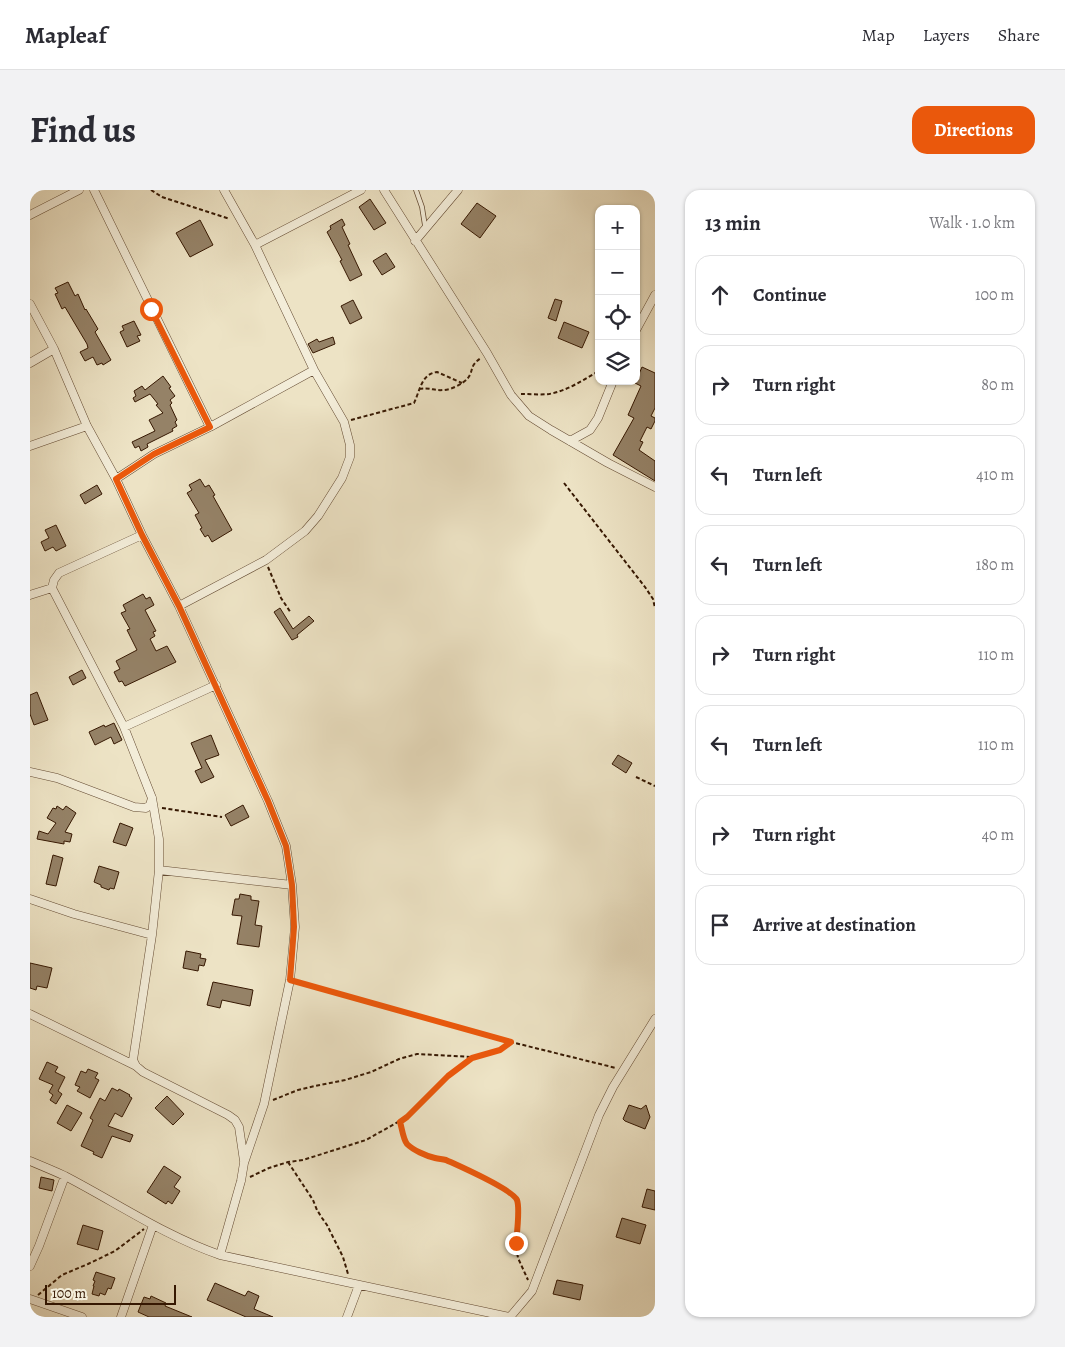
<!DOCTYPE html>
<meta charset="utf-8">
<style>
body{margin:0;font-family:Alegreya,serif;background:#f2f2f3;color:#2b2b33}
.controls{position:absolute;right:15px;top:15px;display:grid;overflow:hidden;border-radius:10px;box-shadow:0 1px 4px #0004}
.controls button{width:45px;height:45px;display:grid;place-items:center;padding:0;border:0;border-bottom:1px solid #e1e1e2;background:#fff;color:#2b2b33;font:25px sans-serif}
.scale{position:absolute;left:15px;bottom:12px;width:131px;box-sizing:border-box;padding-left:5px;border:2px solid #361802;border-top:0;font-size:14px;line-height:18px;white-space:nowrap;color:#361802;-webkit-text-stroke:4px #f3edd9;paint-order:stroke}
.stop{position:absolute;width:15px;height:15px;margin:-11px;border:4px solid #ea580c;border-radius:50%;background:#fff}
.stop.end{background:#ea580c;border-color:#fff;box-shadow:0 1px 5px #0008}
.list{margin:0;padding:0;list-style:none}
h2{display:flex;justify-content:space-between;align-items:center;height:65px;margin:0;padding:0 20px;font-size:21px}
h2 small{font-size:16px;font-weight:400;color:#7c7c81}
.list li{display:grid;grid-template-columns:32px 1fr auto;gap:15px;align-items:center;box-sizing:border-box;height:80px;margin:0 10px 10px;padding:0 10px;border:1px solid #e1e1e2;border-radius:15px}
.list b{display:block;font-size:19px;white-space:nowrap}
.list em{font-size:16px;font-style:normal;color:#7c7c81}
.icon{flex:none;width:28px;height:28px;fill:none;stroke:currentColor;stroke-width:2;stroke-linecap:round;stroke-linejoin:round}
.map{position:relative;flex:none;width:625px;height:1127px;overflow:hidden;border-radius:15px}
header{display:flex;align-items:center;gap:30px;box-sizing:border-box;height:70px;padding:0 25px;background:#fff;border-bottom:1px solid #e1e1e2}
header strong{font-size:24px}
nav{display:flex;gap:28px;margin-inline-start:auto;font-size:18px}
.intro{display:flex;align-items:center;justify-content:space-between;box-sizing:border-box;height:120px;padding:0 30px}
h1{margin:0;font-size:35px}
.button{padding:12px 22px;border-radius:15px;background:#ea580c;color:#fff;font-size:18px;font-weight:700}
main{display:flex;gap:30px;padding:0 30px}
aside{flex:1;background:#fff;border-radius:15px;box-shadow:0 1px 4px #0004}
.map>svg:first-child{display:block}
.building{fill:#958267;stroke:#361802}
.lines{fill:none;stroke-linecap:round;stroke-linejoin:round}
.lane-casing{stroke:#644b33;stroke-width:5.5}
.street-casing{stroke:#644b33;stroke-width:9}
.path{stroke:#361802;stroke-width:2;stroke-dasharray:4 2.5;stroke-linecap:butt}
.lane{stroke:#f3edd9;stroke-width:4}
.street{stroke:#f3edd9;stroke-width:8}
.route{stroke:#ea580c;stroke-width:6}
</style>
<header>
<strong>Mapleaf</strong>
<nav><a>Map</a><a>Layers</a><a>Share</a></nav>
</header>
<div class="intro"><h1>Find us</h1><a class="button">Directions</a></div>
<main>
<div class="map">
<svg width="625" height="1127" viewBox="0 0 625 1127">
<rect width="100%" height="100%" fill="#ede3c5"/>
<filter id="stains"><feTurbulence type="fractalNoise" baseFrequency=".004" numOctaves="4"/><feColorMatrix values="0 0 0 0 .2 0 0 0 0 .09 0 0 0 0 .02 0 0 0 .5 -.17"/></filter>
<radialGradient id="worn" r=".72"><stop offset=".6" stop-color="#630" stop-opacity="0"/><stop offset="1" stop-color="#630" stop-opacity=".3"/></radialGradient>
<path class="building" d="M340 9 356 33 344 40 329 17Z
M447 13 466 26 450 48 431 34Z
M312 29 315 35 312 37 320 54 318 55 332 85 320 91 310 71 312 70 297 42 301 39 300 36Z
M170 30 183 55 160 67 146 43Z
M356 63 365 77 352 85 343 71Z
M38 92 45 106 48 104 55 120 56 119 68 139 65 142 81 170 73 175 72 173 67 175 63 167 55 171 50 162 58 158 57 154 35 117 32 119 25 104 28 103 25 98Z
M525 109 532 111 526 131 518 128Z
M323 110 332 128 320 134 311 116Z
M104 131 111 145 107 146 110 151 97 157 90 142 94 140 92 136Z
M534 132 559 142 552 158 528 148Z
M303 147 305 154 283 163 278 154 287 149 289 152Z
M612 177 625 183V218L621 226 625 228V231L621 239 617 237 610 251 613 252 609 260 625 271V291L583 265 604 228 598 225 611 196 605 193Z
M133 186 141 197 139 198 145 206 140 210 142 213 140 215 147 230 145 232 147 236 142 239 143 241 117 254 118 257 111 261 109 256 105 258 102 252 125 241 119 230 133 223 126 215 128 214 120 204 105 212 103 208 106 206 104 201 112 196 115 200Z
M170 289 175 297 179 295 185 305 183 306 202 340 182 352 178 345 175 347 170 339 172 338 165 325 169 323 157 303 162 300 159 295Z
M67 295 72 304 55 314 50 305Z
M26 335 36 356 26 361 23 357 15 361 11 352 19 348 15 340Z
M113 404 116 409 120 407 124 415 115 420 126 441 123 442 125 446 120 449 126 461 137 456 146 472 95 496 92 491 89 492 84 482 90 479 86 471 107 460 97 440 100 439 91 423 96 421 93 415Z
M250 418 263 439 279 426 284 431 267 445 268 447 262 450 244 422Z
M52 480 56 488 43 495 39 487Z
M7 502 18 530 4 535 0 524V505Z
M84 533 92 550 84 554 81 547 65 555 59 542 74 535 75 537Z
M181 545 189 565 175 570 184 587 171 593 165 581 172 578 161 553Z
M588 565 602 573 596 583 582 574Z
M213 615 219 627 201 636 195 625Z
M27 616 33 620 36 616 46 623 35 642 42 644 40 652 34 651V654L7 649 9 641 18 644 26 633 17 628 23 618 26 619Z
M90 633 103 638 96 656 83 652Z
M23 665 33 668 26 696 16 694Z
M69 676 89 682 84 699 80 698 79 700 71 697V695L64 692Z
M210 704 221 706V710L229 711 225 735 232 736 229 757 207 754 212 726 202 725 205 709H209Z
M156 761 171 764 170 768 176 769 174 776 169 775 168 781 153 778Z
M0 773 22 778 17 798 7 796 6 800 0 798Z
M183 792 223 800 220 816 192 810 190 818 177 815Z
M17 872 28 877 25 882 35 887 28 901 32 904 26 914 20 910 23 905 19 902 23 895 9 889Z
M58 879 68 883 65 888 69 890 60 908 47 901 50 897 45 895 51 881 56 883Z
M82 898 88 901 89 899 100 905 99 906 102 908 92 927 85 923 78 936 103 945 100 952 82 946 72 968 63 964 64 962 51 956 63 930 60 928 70 908 75 911Z
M137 906 154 924 143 935 125 918Z
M37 915 52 923 41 941 27 933Z
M599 915 611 919 616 915 620 927 615 939 595 931 593 929Z
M134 976 151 987 144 997 150 1001 142 1014 138 1011 136 1014 117 1002Z
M11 987 24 990 22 1001 9 998Z
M617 999 625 1001V1020L612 1017Z
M592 1028 616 1035 610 1054 586 1047Z
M53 1035 73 1041 68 1060 47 1054Z
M66 1082 85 1088 81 1099 78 1098 75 1105 70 1103 69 1106 62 1104 64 1096H63L65 1091 63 1090Z
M527 1090 553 1095 550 1110 523 1104Z
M185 1093 215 1106 218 1101 229 1106 224 1119 243 1127H216L177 1110Z
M121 1106 136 1113 135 1116 162 1127H119L108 1122 114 1107 120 1109Z"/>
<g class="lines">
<defs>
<path id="lane" d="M386 0 392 17 395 36"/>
<path id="street" d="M64 0 180 237
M354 0 457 163 481 205 499 226 521 240 578 273 625 297
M0 25 49 0
M385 51 428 0
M225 55 331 0
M0 114 24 159 57 236 86 289 112 345 149 416 238 611 256 656 262 695 265 737 260 790 234 914 214 973 211 991 190 1065
M606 140 625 105
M0 173 24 159
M540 251 560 240 568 228 583 191
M0 256 57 236
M86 289 124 264 180 237 284 180
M112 345 29 383 24 390 22 398 94 537 122 608 129 649V680L122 745 103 870 106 876 113 882 198 925 205 930 209 937 214 971
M0 405 22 398
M149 416 236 370 275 341 288 326 312 288 320 267V255L314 232 284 180 225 55 194 0
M94 537 186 495
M0 582 27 588 104 617 116 618 120 615 122 608
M129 680 262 695
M0 709 44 724 122 745
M0 824 106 876
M0 971C12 976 24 981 35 986 87 1013 135 1046 190 1065L479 1127
M0 1076 9 1056 35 986
M0 1109 52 1127
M91 1127 123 1035
M317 1127 329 1095
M480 1127 502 1101 569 925 583 897 625 829"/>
</defs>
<use href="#lane" class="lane-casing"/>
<use href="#street" class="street-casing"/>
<path class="path" d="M121 0 132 7 200 29
M389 199C400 197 404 201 413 200 421 200 433 194 438 188 444 180 439 176 451 168
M491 204C500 204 510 205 519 204 537 201 553 190 569 181
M321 230 384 213C390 201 391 184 407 182L432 193
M534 293 615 397 623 409 625 418
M238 377 251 408 261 423
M606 587 625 596
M132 618 192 627
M267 792 481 852 586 878
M243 910 268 900 285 896 315 890 341 882 369 869 387 864 442 867
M370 932 374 948 377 954 389 962 404 968 415 970 450 986 481 1003 487 1010V1062L488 1068 498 1090
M258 972 283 1010 287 1020 292 1028 297 1035 313 1067 318 1084
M220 987 239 978 258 972 273 970 336 950 377 927 418 886 442 867 470 860 481 852
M8 1105 32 1085 58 1074 85 1061 114 1039"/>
<use href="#lane" class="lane"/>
<use href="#street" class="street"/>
</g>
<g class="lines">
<path class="route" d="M121 119 180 237 124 264 86 289 112 345 149 416 238 611 256 656 262 695 264 737 260 790 481 852 470 860 442 868 418 886 377 927 370 932C372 938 373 949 377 954 383 960 396 966 405 968 409 969 412 969 416 970 429 976 482 999 487 1010 490 1018 487 1043 486 1053"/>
</g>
<rect width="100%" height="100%" filter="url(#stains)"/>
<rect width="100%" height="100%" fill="url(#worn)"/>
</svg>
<div class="controls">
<button>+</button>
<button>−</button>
<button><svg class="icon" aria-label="locate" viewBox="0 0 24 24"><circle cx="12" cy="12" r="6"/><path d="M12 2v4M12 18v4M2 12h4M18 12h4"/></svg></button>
<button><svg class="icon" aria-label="layers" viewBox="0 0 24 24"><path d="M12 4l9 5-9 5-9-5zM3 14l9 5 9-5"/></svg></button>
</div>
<div class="scale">100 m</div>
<div class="stop" style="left:121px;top:119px"></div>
<div class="stop end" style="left:486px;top:1053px"></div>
</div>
<aside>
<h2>13 min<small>Walk · 1.0 km</small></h2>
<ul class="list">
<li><svg class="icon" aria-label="ahead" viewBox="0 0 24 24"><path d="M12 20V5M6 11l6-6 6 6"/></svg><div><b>Continue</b></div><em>100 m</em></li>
<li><svg class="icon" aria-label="right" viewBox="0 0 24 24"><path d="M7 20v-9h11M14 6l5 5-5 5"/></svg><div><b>Turn right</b></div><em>80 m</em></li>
<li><svg class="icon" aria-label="left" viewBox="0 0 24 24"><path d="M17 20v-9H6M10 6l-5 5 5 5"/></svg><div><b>Turn left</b></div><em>410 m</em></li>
<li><svg class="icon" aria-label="left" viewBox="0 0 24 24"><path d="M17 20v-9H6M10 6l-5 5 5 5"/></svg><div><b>Turn left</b></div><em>180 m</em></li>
<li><svg class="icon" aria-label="right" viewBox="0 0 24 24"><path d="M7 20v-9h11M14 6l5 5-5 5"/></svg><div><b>Turn right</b></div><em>110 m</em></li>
<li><svg class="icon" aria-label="left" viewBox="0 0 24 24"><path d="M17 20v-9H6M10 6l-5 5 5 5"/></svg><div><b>Turn left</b></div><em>110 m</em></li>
<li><svg class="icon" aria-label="right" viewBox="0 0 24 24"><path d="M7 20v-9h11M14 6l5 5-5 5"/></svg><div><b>Turn right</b></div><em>40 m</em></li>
<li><svg class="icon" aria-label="arrive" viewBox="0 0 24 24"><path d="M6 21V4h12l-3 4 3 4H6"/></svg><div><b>Arrive at destination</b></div></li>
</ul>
</aside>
</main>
